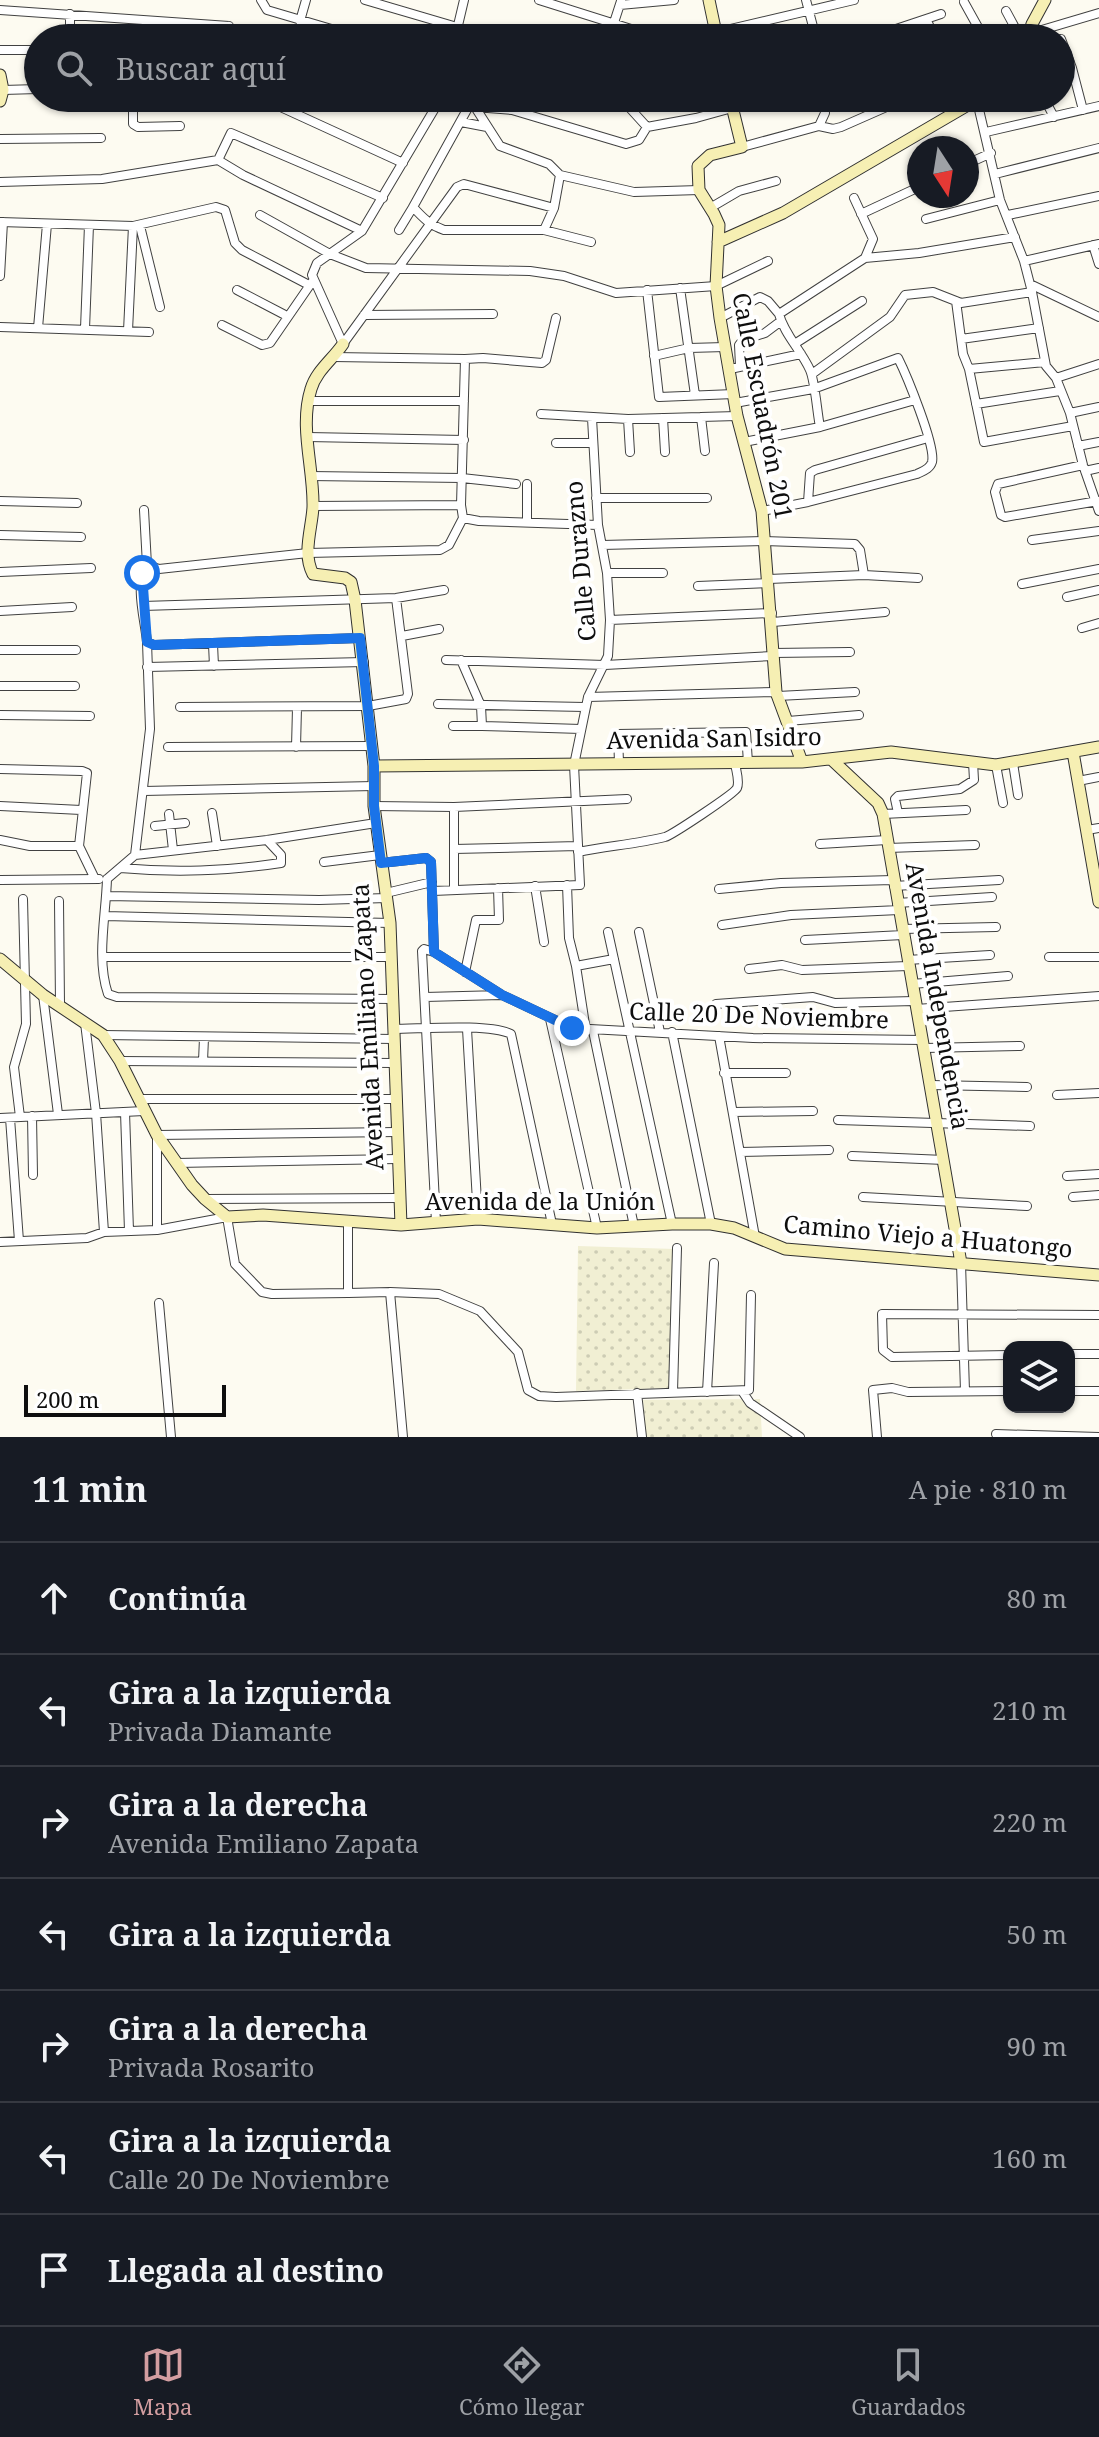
<!DOCTYPE html>
<html lang="es">
<meta charset="utf-8">
<style>
body{margin:0;font-family:"Noto Serif",serif;background:#242831;color:#f1f3f6}
.controls{position:absolute;right:24px;bottom:24px;display:grid;overflow:hidden;border-radius:16px;box-shadow:0 2px 6px #0004}
.controls button{width:72px;height:72px;display:grid;place-items:center;padding:0;border:0;border-bottom:2px solid #363941;background:#171b24;color:#f1f3f6;font:40px sans-serif}
.compass{position:absolute;left:907px;top:136px;width:72px;height:72px;border-radius:50%;background:#171b24;box-shadow:0 2px 6px #0004;rotate:168deg}
.scale{position:absolute;left:24px;bottom:20px;width:202px;box-sizing:border-box;padding-left:8px;border:4px solid #0e0e0e;border-top:0;font-size:22px;line-height:28px;white-space:nowrap;color:#0e0e0e;-webkit-text-stroke:6px #fff;paint-order:stroke}
.stop{position:absolute;width:24px;height:24px;margin:-18px;border:6px solid #1a73e8;border-radius:50%;background:#fff}
.stop.end{background:#1a73e8;border-color:#fff;box-shadow:0 2px 8px #0008}
.list{margin:0;padding:0;list-style:none}
h2{display:flex;justify-content:space-between;align-items:center;height:104px;margin:0;padding:0 32px;font-size:34px}
h2 small{font-size:26px;font-weight:400;color:#9ea1a6}
.list li{display:grid;grid-template-columns:52px 1fr auto;gap:24px;align-items:center;box-sizing:border-box;height:112px;padding:0 32px;border-top:2px solid #363941}
.list b{display:block;font-size:30px;white-space:nowrap}
.list p{margin:0;font-size:26px;white-space:nowrap;color:#9ea1a6}
.list em{font-size:26px;font-style:normal;color:#9ea1a6}
.icon{flex:none;width:44px;height:44px;fill:none;stroke:currentColor;stroke-width:2;stroke-linecap:round;stroke-linejoin:round}
.map{position:relative;flex:none;width:1099px;height:1437px;overflow:hidden}
.search{position:absolute;background:#171b24;box-shadow:0 2px 6px #0004;left:24px;right:24px;top:24px;height:88px;display:flex;align-items:center;gap:20px;box-sizing:border-box;padding:0 28px;border-radius:44px;color:#9ea1a6;font-size:30px}
.sheet{height:888px;background:#171b24}
nav{display:flex;justify-content:space-around;align-items:center;box-sizing:border-box;height:112px;border-top:2px solid #363941;background:#171b24;font-size:22px;color:#9ea1a6}
nav a{display:grid;justify-items:center;gap:4px}
nav .on{color:#d39ea1}
.map>svg:first-child{display:block}
.farmland{fill:url(#farmland-dots)}
.lines{fill:none;stroke-linecap:round;stroke-linejoin:round}
.street-casing{stroke:#414141;stroke-width:10}
.secondary-casing{stroke:#303030;stroke-width:13}
.street{stroke:#fff;stroke-width:8}
.secondary{stroke:#f6efb3;stroke-width:11}
.route{stroke:#1a73e8;stroke-width:10}
.labels{text-anchor:middle;stroke-width:8;stroke-linejoin:round;paint-order:stroke}
.street-label{font-size:24px;fill:#0e0e0e;stroke:#fff}
</style>
<div class="map">
<svg width="1099" height="1437" viewBox="0 0 1099 1437">
<defs>
<pattern id="farmland-dots" width="8" height="8" patternUnits="userSpaceOnUse" patternTransform="scale(2)"><rect width="8" height="8" fill="#f1efd3"/><path d="M2 2h.1M6 6h.1" fill="none" stroke="#cdccb4" stroke-width="1.8" stroke-linecap="round"/></pattern>
</defs>
<rect width="100%" height="100%" fill="#fdfbf1"/>
<path class="farmland" d="M578 1246 675 1249 672 1388 576 1391Z
M760 1399 762 1437H646L643 1400Z"/>
<g class="lines">
<defs>
<path id="street" d="M261 0 267 10 362 38
M365 0 457 27
M539 0 647 34
M806 0 816 38
M964 2 984 38
M620 5 674 0
M0 10 229 26
M1006 11 1020 37
M300 21 306 0
M927 21 935 38
M70 38V14
M220 38 229 26
M455 38 464 0
M609 38 621 1
M692 38 854 0
M869 38 941 14
M1015 38 1099 13
M1061 39 1072 68 1083 110
M0 50H38
M3 90 38 89
M133 98V124L138 127 180 126
M261 98 403 163
M441 98 362 231 317 263 312 275 343 344 457 187 464 184 554 208
M600 98 627 105 647 127
M1044 98 1054 117
M441 100 475 107 500 146 549 164 560 175
M977 101 1000 200 1024 261 1032 292 1046 366 1056 378 1070 413 1083 465 1099 511
M469 106 413 207C423 218 430 225 444 230H544L591 242
M475 107 512 110 626 144 639 140 647 127 696 118 768 98
M461 122 487 127
M819 126 825 113 824 98
M986 132 1099 106
M0 139 101 138
M742 147 819 126 833 129 841 127 891 105
M218 160 243 175 362 231
M967 164 991 153
M995 174 1099 148
M560 175 634 192 699 190
M0 182 102 179 218 160 231 133 383 198
M710 208 739 191 776 181
M861 214 919 187
M260 215 330 254 366 268 530 271 564 276 616 293 716 286 768 261
M1008 215 1099 196
M926 219 1000 200
M0 222 133 226 216 207 225 210 235 243 242 250 309 285
M140 226 160 307
M399 230 413 207
M544 230 554 208 560 175
M1093 245 1099 264
M865 258 919 253 1015 237
M1024 261 1099 244
M0 276 3 222
M1030 284 1099 317
M680 288 695 395
M237 290 287 316
M647 290 659 397 734 394
M956 301 963 354 969 369 984 442 1073 426
M364 315 493 314
M720 318 760 297 768 301 779 314
M222 325 262 345 270 343 312 282
M0 327 149 332
M38 328 47 224
M85 329 89 225
M128 331 133 226
M961 339 1039 328
M796 343 862 301
M654 356 689 348 725 347
M334 357 465 359 461 505 463 518 479 521 598 525
M465 359 483 358 542 363 546 360 556 318
M740 366 739 345 743 340 765 333 781 321
M730 369 801 354
M969 369 1045 362
M812 374 890 317 905 295 933 292 961 303 1032 292
M1056 378 1099 364
M308 401H464
M735 403 813 389 898 358C906 374 936 446 932 462 930 469 923 471 917 474L808 502 762 511
M976 404 1060 391
M1070 413 1099 407
M541 414 628 419 737 416
M701 417 705 451
M663 418 665 452
M628 419 630 452
M820 427C817 412 815 381 810 370 801 350 784 334 779 314L865 258 873 239 854 198
M308 437 464 440
M744 442 820 427 915 400
M556 443H592
M1078 446 1099 442
M1083 465 998 484 995 492 1001 515 1005 517 1098 501
M1085 471 1099 468
M310 476 462 478 516 484
M527 484V522
M596 498H707
M0 501 77 503
M808 502 810 473 815 470 928 438
M313 506 461 505
M144 510 147 565
M0 535 81 537
M1032 540 1099 531
M602 545 764 541 855 544 860 550 864 575
M147 565 159 569 308 553 440 550 449 545 463 518
M147 565C134 585 145 619 147 642L154 645 360 638
M0 572 91 568
M607 573H663
M769 579 864 575 918 578
M1022 584 1099 569
M698 586 769 583
M1067 597 1099 590
M143 606 396 598 444 590
M0 611 72 607
M610 620 772 613
M773 622 885 612
M1082 628 1099 623
M402 636 439 629
M213 644 214 666
M0 650H76
M773 653 850 652
M446 660 605 665 773 656
M461 660 481 706 482 726 581 729
M147 667 364 662
M0 686H75
M778 696 855 692
M588 697 776 692
M438 704 585 707
M180 707 368 706 406 699 408 694 396 598
M0 715 90 716
M788 721 859 715
M453 726H482
M168 747 372 746
M296 747 297 708
M619 763 618 734 746 732 748 763
M1013 763 1018 795
M996 765 1003 803
M0 769 82 771 87 773 79 846 95 879
M1078 781 1099 777
M144 791 374 786
M0 806 81 810
M374 806 454 807 627 799
M454 807V889
M212 813 217 846
M898 813 895 799 898 796 960 789 974 780 973 762
M169 814 173 850
M883 814 966 810
M155 826 185 823
M1087 830 1099 828
M0 840 30 846H79
M820 844 887 840
M888 848 975 845
M454 849 578 846
M578 852C607 846 637 844 665 837 672 835 734 794 737 788 740 781 736 771 735 763
M135 855 150 729 147 642
M324 862 380 855
M381 863 426 858 431 862 434 952
M120 868C177 873 225 871 281 863V855L267 840
M107 879C106 915 96 959 108 994L117 997 393 999
M107 879 135 855 267 840 376 823
M0 880 99 879
M567 885 569 938 576 966 586 1031
M535 886 544 942
M894 886 999 880
M719 889 781 883 893 880
M433 891 580 885 574 765 588 697 608 656 610 620 607 573 598 525 592 418
M386 893 432 882
M107 896 319 900 387 898
M59 901 60 1005
M897 903 992 897
M105 916 390 923
M722 925 791 915 899 910
M902 929 996 927
M608 932 672 1224
M639 932 660 1032
M805 940 903 935
M103 957H391
M1049 957H1099
M907 960 990 955
M576 966 614 959
M749 969 782 965 802 970 908 966
M465 972 476 920H499L498 888
M912 984 1008 976
M43 995 58 1114
M425 997 501 995
M716 1004 813 997 835 1003 914 1001
M916 1009 1099 996
M550 1019 597 1228
M85 1023 96 1113 104 1232
M393 1029C421 1029 488 1023 511 1034L552 1224
M467 1029 478 1219
M593 1031 634 1226
M672 1032 711 1224
M103 1035 393 1039
M719 1036 755 1237
M925 1048 1020 1046
M120 1061 394 1063
M203 1061 204 1038
M724 1073H786
M931 1085 1027 1087
M1057 1095 1099 1093
M138 1099H396
M125 1112 129 1231
M733 1112 813 1111
M32 1116 33 1175
M20 1117 14 1067 26 1024 23 899
M0 1118 144 1111
M10 1118 19 1241
M838 1120 1030 1126
M740 1152 829 1150
M852 1156 944 1160
M177 1163 397 1159
M1067 1176 1099 1174
M863 1197 1027 1206
M1073 1197 1099 1195
M205 1199 399 1198
M436 1222 422 951 424 949 434 952 502 995 572 1028 753 1038 923 1040
M348 1223V1293L390 1292 403 1437
M157 1230V1135L397 1132
M0 1242 87 1238 104 1232 157 1230 227 1217 235 1264 262 1292 272 1294 348 1293
M961 1263 965 1391
M390 1292 439 1294 480 1311 518 1352 528 1390 539 1396 556 1397 749 1390 751 1295
M159 1303 171 1437
M1069 1354H1099
M1009 1355 892 1357 883 1350 882 1314 1099 1315
M742 1391 750 1403 800 1437
M1069 1391H1099
M673 1392 677 1248
M707 1392 714 1263
M637 1393 642 1437
M996 1434 1099 1437
M877 1437 873 1390 892 1388 908 1392 1009 1391"/>
<path id="secondary" d="M709 0 717 38
M1028 38 1032 24 1045 0
M0 75 3 90 0 101
M730 98 742 147 710 155 698 166 699 190 714 214 719 225 716 286 720 318 737 416 762 511 776 692 802 762
M718 242 783 213 980 98
M343 344C333 359 316 371 311 389 299 427 314 468 313 507 312 528 302 554 313 574L345 578 351 582 355 600 374 766V806L390 923 401 1225
M1073 752 1099 902
M831 759 878 803 883 814 961 1263
M374 766 802 762 891 752 996 765 1099 747
M0 959 43 995 103 1035 120 1061 157 1135 192 1185 205 1199 227 1217 263 1215 401 1225 478 1219 597 1228 672 1224H711L734 1228 785 1249 1099 1275"/>
</defs>
<use href="#street" class="street-casing"/>
<use href="#secondary" class="secondary-casing"/>
<use href="#street" class="street"/>
<use href="#secondary" class="secondary"/>
</g>
<g class="lines">
<path class="route" d="M142 573 147 642 154 645 360 638 374 766V806L381 863 426 858 431 862 434 952 502 995 572 1028"/>
</g>
<g class="labels">
<g class="street-label">
<text transform="translate(762 406) rotate(79)" y="8">Calle Escuadrón 201</text>
<text transform="translate(581 561) rotate(-95)" y="8">Calle Durazno</text>
<text transform="translate(714 739) rotate(-1)" y="8">Avenida San Isidro</text>
<text transform="translate(937 996) rotate(80)" y="8">Avenida Independencia</text>
<text transform="translate(759 1016) rotate(2)" y="8">Calle 20 De Noviembre</text>
<text transform="translate(368 1027) rotate(-93)" y="8">Avenida Emiliano Zapata</text>
<text x="540" y="1210">Avenida de la Unión</text>
<text transform="translate(928 1237) rotate(5)" y="8">Camino Viejo a Huatongo</text>
</g>
</g>
</svg>
<div class="controls">
<button><svg class="icon" aria-label="layers" viewBox="0 0 24 24"><path d="M12 4l9 5-9 5-9-5zM3 14l9 5 9-5"/></svg></button>
</div>
<svg class="compass" viewBox="-18 -18 36 36"><path d="M0-13l5 13h-10z" fill="#e53935"/><path d="M0 13l5-13h-10z" fill="#9ea1a6"/></svg>
<div class="scale">200 m</div>
<div class="stop" style="left:142px;top:573px"></div>
<div class="stop end" style="left:572px;top:1028px"></div>
<div class="search"><svg class="icon" aria-label="search" viewBox="0 0 24 24"><circle cx="10" cy="10" r="6"/><path d="M15 15l6 6"/></svg>Buscar aquí</div>
</div>
<section class="sheet">
<h2>11 min<small>A pie · 810 m</small></h2>
<ul class="list">
<li><svg class="icon" aria-label="ahead" viewBox="0 0 24 24"><path d="M12 20V5M6 11l6-6 6 6"/></svg><div><b>Continúa</b></div><em>80 m</em></li>
<li><svg class="icon" aria-label="left" viewBox="0 0 24 24"><path d="M17 20v-9H6M10 6l-5 5 5 5"/></svg><div><b>Gira a la izquierda</b><p>Privada Diamante</p></div><em>210 m</em></li>
<li><svg class="icon" aria-label="right" viewBox="0 0 24 24"><path d="M7 20v-9h11M14 6l5 5-5 5"/></svg><div><b>Gira a la derecha</b><p>Avenida Emiliano Zapata</p></div><em>220 m</em></li>
<li><svg class="icon" aria-label="left" viewBox="0 0 24 24"><path d="M17 20v-9H6M10 6l-5 5 5 5"/></svg><div><b>Gira a la izquierda</b></div><em>50 m</em></li>
<li><svg class="icon" aria-label="right" viewBox="0 0 24 24"><path d="M7 20v-9h11M14 6l5 5-5 5"/></svg><div><b>Gira a la derecha</b><p>Privada Rosarito</p></div><em>90 m</em></li>
<li><svg class="icon" aria-label="left" viewBox="0 0 24 24"><path d="M17 20v-9H6M10 6l-5 5 5 5"/></svg><div><b>Gira a la izquierda</b><p>Calle 20 De Noviembre</p></div><em>160 m</em></li>
<li><svg class="icon" aria-label="arrive" viewBox="0 0 24 24"><path d="M6 21V4h12l-3 4 3 4H6"/></svg><div><b>Llegada al destino</b></div></li>
</ul>
</section>
<nav>
<a class="on"><svg class="icon" aria-label="map" viewBox="0 0 24 24"><path d="M3 6l6-2 6 2 6-2v14l-6 2-6-2-6 2zM9 4v14M15 6v14"/></svg>Mapa</a>
<a><svg class="icon" aria-label="directions" viewBox="0 0 24 24"><path d="M12 3l9 9-9 9-9-9zM9 14v-3h6M13 9l2 2-2 2"/></svg>Cómo llegar</a>
<a><svg class="icon" aria-label="saved" viewBox="0 0 24 24"><path d="M7 4h10v16l-5-4-5 4z"/></svg>Guardados</a>
</nav>
